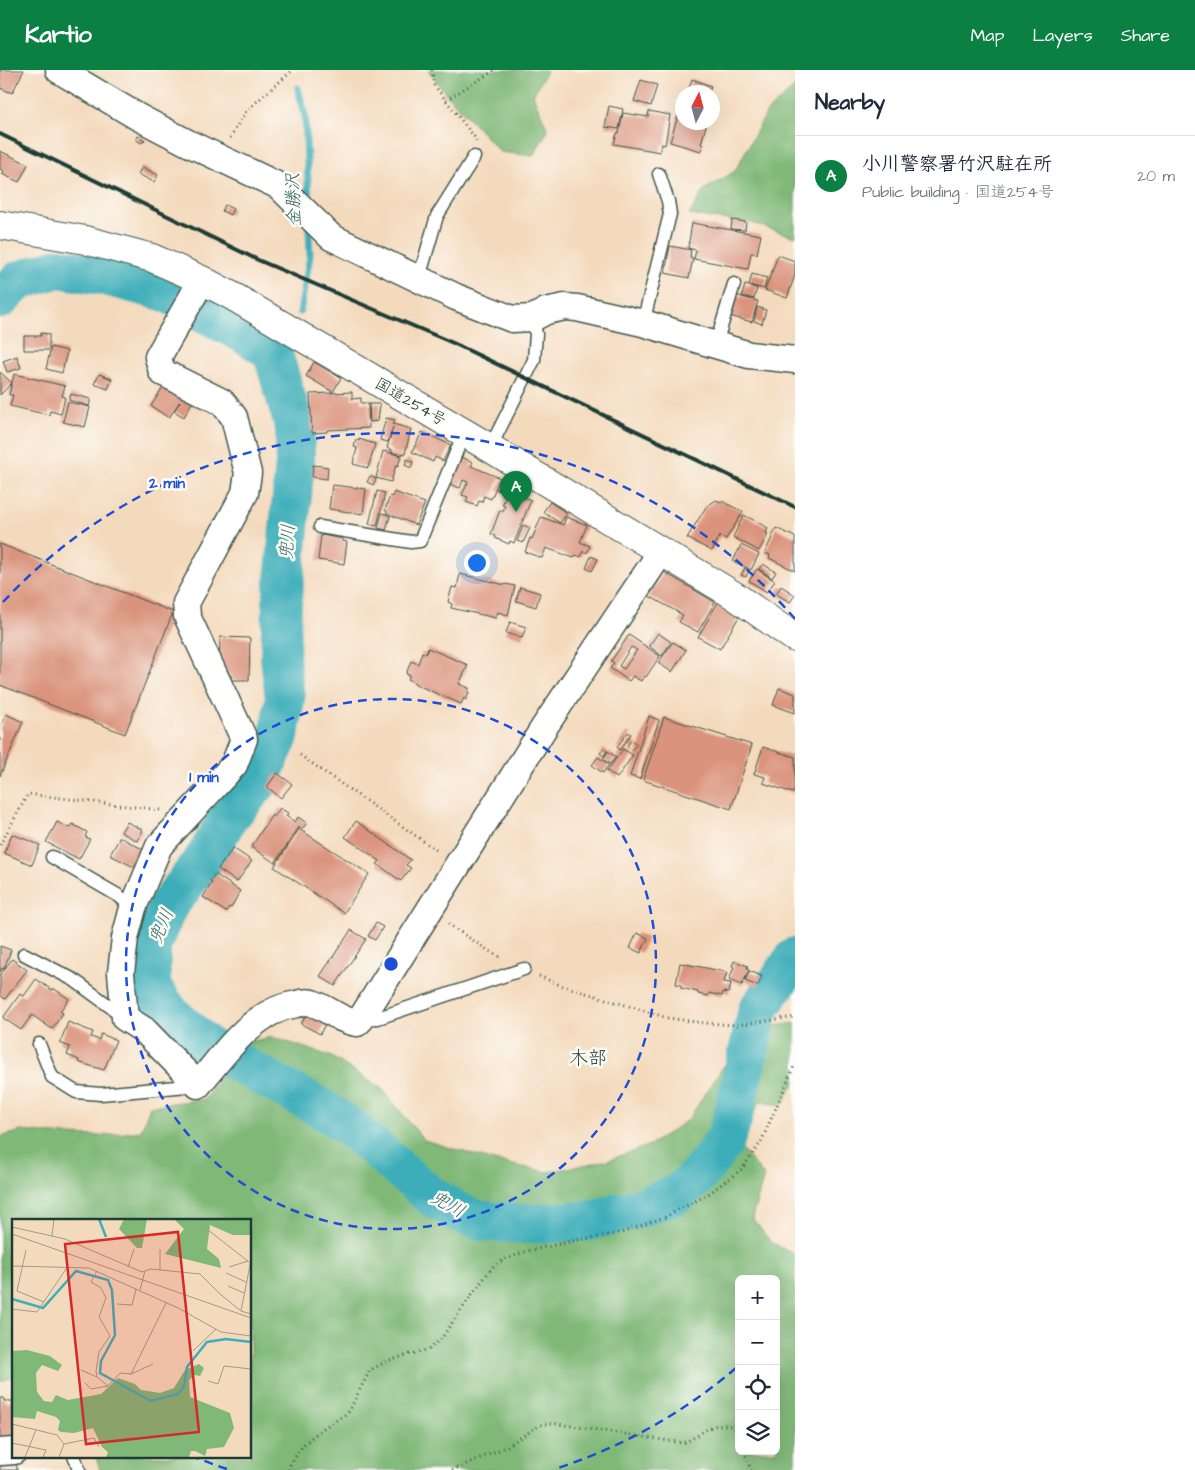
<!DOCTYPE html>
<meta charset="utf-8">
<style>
body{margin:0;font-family:"Architects Daughter","Klee One",sans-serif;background:#f6f6f7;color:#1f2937}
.controls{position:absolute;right:15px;bottom:15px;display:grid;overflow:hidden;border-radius:8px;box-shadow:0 5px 20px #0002}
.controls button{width:45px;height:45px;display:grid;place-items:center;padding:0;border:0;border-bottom:1px solid #e0e1e3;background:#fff;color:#1f2937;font:25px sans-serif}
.compass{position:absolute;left:675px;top:15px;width:45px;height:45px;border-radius:50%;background:#fff;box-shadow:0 5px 20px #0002;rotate:6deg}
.you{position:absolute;left:476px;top:492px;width:18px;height:18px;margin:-12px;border:4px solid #fff;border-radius:50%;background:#1a73e8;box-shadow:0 0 0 8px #1a73e833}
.badge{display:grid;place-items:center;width:32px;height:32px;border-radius:50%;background:#0b8043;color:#fff;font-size:16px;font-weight:700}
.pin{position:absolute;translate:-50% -41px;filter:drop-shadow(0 1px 2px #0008)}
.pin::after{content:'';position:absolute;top:26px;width:18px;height:15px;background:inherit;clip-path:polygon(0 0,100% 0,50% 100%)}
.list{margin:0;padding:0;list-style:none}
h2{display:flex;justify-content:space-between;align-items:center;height:65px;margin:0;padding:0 20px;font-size:21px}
h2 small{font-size:16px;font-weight:400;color:#747a83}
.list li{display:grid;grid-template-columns:32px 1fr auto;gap:15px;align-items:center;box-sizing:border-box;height:80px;padding:0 20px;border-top:1px solid #e0e1e3}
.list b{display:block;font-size:19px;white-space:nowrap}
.list p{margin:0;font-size:16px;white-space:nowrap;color:#747a83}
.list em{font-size:16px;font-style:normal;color:#747a83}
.icon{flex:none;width:28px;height:28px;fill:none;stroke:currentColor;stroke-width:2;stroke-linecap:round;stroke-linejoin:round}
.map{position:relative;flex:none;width:795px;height:1400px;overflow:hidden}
header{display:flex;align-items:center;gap:30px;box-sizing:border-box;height:70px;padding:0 25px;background:#0b8043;color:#fff}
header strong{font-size:24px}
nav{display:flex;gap:28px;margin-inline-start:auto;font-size:18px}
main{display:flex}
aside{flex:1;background:#fff}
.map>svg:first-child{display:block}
.forest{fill:#7fb877;stroke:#4f7a56;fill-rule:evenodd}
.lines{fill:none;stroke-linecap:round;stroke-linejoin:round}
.stream{stroke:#3eaeb9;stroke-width:7}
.river{stroke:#3eaeb9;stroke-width:40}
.building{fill:#da937c;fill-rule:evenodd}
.service-casing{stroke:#3f5549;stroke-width:15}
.minor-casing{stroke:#3f5549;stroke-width:29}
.trunk-casing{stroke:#3f5549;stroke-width:30}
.path{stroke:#3f5549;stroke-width:3;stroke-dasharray:1 4;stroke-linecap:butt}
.service{stroke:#fff;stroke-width:12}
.minor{stroke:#fff;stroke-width:26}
.trunk{stroke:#fff;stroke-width:28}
.rail{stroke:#1f3d34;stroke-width:4}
.ring{fill:none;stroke:#1d4ed8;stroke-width:2.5;stroke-dasharray:9 6}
.labels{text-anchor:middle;stroke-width:5;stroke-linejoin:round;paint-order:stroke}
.street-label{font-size:16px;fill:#1f3d34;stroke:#fdfcf7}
.water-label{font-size:18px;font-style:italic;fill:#2a6563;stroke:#fdfcf7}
.quarter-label{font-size:19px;fill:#1f3d34;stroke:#fdfcf7}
.inset-river{fill:none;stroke:#3eaeb9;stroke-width:2.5}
.inset-road{fill:none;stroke:#9f9b86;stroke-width:1}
.view{fill:#d62828;fill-opacity:0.15;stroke:#d62828;stroke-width:2.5}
.inset-edge{fill:none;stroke:#1f3d34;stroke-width:2.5}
.centre{fill:#1d4ed8;stroke:#fdfcf7;stroke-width:2.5}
.ring-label{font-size:15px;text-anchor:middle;font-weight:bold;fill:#1d4ed8;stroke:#fdfcf7;stroke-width:5;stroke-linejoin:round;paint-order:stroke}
</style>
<header>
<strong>Kartio</strong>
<nav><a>Map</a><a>Layers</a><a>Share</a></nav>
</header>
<main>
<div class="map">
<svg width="795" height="1400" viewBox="0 0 795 1400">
<rect width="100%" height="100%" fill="#fdfcf7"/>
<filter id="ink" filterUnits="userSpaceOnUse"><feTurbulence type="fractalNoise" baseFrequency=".02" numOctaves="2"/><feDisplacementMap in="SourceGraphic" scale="10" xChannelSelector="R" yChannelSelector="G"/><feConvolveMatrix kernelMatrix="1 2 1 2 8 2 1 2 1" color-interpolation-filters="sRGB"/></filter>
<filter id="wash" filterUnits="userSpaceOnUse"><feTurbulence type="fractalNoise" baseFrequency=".0096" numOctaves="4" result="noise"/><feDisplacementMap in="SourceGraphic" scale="20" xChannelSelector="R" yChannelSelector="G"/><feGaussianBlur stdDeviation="1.12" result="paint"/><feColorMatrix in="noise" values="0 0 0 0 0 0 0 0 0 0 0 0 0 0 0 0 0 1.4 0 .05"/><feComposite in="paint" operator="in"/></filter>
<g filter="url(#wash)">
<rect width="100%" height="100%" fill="#f4dabd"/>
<path class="forest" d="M428 0H547L533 25 548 60 533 86 500 82 447 25Z
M795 17V167L752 153 689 145 704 120 735 101 767 42Z
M795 953V1012L782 1035 759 1032 739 1076 764 1106 752 1148 771 1172 795 1185V1400H100L96 1386H250V1150H14V1306L0 1312V1067L21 1061 67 1065 102 1066 141 1061 150 1036 205 1029 243 973 272 967 330 986 381 1018 424 1070 494 1091 548 1102 609 1090 650 1075 688 1050 727 991 743 961ZM739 1209H776V1381H739Z"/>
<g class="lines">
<path class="stream" d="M298 18 305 45 309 134
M300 242 310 186 309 157
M283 317 290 285"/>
<path class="river" d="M0 229 18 211 58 198 101 205 166 222 241 262 272 281 295 358V393L282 535 280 587 285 628 279 666 258 713 228 748 204 789 168 836 151 875V917L171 944 210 978 323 1039 351 1058 431 1126 458 1142 481 1151 523 1154 587 1151 640 1138 677 1124 698 1106 724 1072 732 1050 758 940 795 887"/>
</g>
<g id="blocks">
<path class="building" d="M0 0H24L12 23 0 18Z
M692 9 711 16 709 22H688Z
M641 10 657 15 651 36 634 31Z
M682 33V52H707L701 74 703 75 701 81 670 72Z
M609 36 623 39 619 59 605 57Z
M649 41 670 45 665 75 662 74 660 82 614 74 617 63H619L623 43 648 47Z
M138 66 145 70 142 73 136 70Z
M0 81 28 94 19 112 2 104 4 101 0 99Z
M142 97 158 105 154 112 138 104Z
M225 135 233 139 230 145 222 141Z
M732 150 746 152 745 160 731 159Z
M692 153 761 165 757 184 751 183 748 199 694 189 696 180 688 178Z
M670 176 691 180 690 187 693 188 689 208 665 203Z
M778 185 795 191V205L787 228 765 220Z
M752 204 767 208 764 219 749 215Z
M745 215 757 218 754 229 742 226Z
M735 225 758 231 752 252 729 246Z
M757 237 766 240 762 254 754 251Z
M41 263 49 264V280H24V266H41Z
M51 277 67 281 62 303 46 299Z
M17 286 21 298 7 302 3 291Z
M314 292 341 308 333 322 306 306Z
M0 302 12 313 0 325Z
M14 304 65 316 62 326 65 327 61 344 50 341 49 345 10 336 13 325H9Z
M99 304 112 309 108 319 94 314Z
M167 311 193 331 184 347 174 341 180 331 169 348 151 336Z
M352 322V329L361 328V333H368L369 358 327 360V362L312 363 310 324Z
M71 324 91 329 89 336 69 330Z
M68 332 90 337 85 357 63 352Z
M369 334H380L378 351 370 352Z
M386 348 395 350 393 354 411 359 405 384 402 383V385L391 382 392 380 387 378 393 357 388 372 380 370Z
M422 362 451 375 443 391 435 387 433 392 412 382Z
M359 369 375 374 368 398 353 394 357 378 354 377 356 370 359 371Z
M383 381 401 386 398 396 396 395 391 412 376 408Z
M461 387 473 392 471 396 500 408 491 429 484 426 482 432 479 431 477 436 466 432 468 427 462 425 468 412 463 410 460 418 449 414Z
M407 389 413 392 411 398 405 395Z
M313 395 328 397 327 409 312 407Z
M370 406 376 409 373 415 367 412Z
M502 410 509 413 505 423 497 420Z
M332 415 366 419 363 444 329 439Z
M377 421 385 423 377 456 369 454Z
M508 421 531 430 514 473 510 471 509 474 495 468 496 466 491 464 500 440 503 441 505 436 502 435Z
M394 422 425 433 416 455 386 443 387 441 385 440 390 426 392 427Z
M716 430 721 432 722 431 743 442 726 469 720 466 712 481 687 468 706 437Z
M550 432 567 443 560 453 543 442Z
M382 443 390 446 386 460 378 458Z
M744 445 768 458 766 463 768 464 759 481 733 467Z
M541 447 563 455 566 447 587 455 580 472 590 476 587 483 583 481 581 487 576 485 574 488 546 478 542 488 525 482 530 468 532 469Z
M523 455 530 458 523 473 517 471Z
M776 458 795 467V501L769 488 770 485 765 483Z
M321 465 343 469V471L347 472 344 494 318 490Z
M0 474 173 542 125 664 0 615Z
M741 475 759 484 751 500 733 491Z
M591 486 598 489 592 501 586 498Z
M763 494 776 502 772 508 759 499Z
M745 498 749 500 746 507 741 505Z
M757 499 775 511 767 522 749 511Z
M664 502 715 532 698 562 679 552 683 545 649 526Z
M460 504 505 515 506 514 515 516 508 545 498 542 496 548 451 538 452 534 448 532 452 517 457 518Z
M781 516 795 525 790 532 776 524Z
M520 517 540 523 536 537 516 531Z
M718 532 740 545 720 579 698 567Z
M510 552 526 557 522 568 506 563Z
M658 563 671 572 662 586 649 576Z
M629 565 660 586 646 607 644 606 641 611 633 606 629 611 610 598 614 593 611 591ZM631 577 637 580 624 599 619 596Z
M220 567 250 568 249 610H232V605H219Z
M673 572 686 580 672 602 658 593Z
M428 578 468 595 459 614 469 618 468 623H469L466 630 464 628 461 634 415 614V613L408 609 410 605 406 604 411 591 418 594 422 582 426 584Z
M779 618 795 624V643L773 635Z
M6 644 23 652 0 706V658Z
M649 646 659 650 640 709 630 706Z
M664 647 752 675 731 739 643 710Z
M628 662 631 664 620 680 617 677Z
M631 670 637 674 632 680 627 677Z
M763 677 795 687V718L793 723 763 713 765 707 754 704Z
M604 678 607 681 604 686 600 683Z
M623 679 633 685 617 708 607 701Z
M608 681 616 687 610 694 603 689Z
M598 687 609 695 603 703 592 695Z
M277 703 292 714 281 728 267 717Z
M280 738 288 743 286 746 295 752 298 747 307 753 302 759 299 757 275 793 251 777 272 745 274 747Z
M356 751 411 790 406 795 411 798 401 811 377 794 380 791 345 767Z
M57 752 69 758 72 754 87 762 85 767 90 769 79 789 46 772Z
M127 752 143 760 137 771 121 762Z
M299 759 369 804 344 843 274 797Z
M12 764 40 775 32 795 4 783Z
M120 767 144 780 134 797 110 785Z
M233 778 252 791 237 812 218 799Z
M215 804 240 821 231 838 229 837 226 842 203 827 212 813 210 811Z
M376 853 383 857 375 870 368 866Z
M351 860 366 869 335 916 320 906Z
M637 863 648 868 641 883 630 878Z
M0 876 11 880 4 899 2 898 0 902Z
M12 889 27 900 5 929 0 925V905Z
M734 891 748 896 747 899 749 900 742 915 729 910 734 897 732 896Z
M680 893 727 902 724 912 731 913 729 923 723 922 722 926 709 923 708 926 698 924V922L681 918V915L676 914Z
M749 901 762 906 758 916 745 911Z
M36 909 52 920 53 918 69 929 60 941 63 943 52 959 32 945 21 960 3 948 20 924 24 926Z
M310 937 329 946 320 964 301 954Z
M68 952 93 962 91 967 99 970 101 964 116 970 104 1000 78 992 79 990 67 985 70 977 60 973Z
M0 1328H4V1331H13V1372H0Z
M16 1390 17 1400H0V1392Z"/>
</g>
</g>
<g filter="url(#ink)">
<use href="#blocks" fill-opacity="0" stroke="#3f5549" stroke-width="1"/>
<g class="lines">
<defs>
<path id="service" d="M419 208 437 146 474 87
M643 253 670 144 668 131 659 104
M716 274 734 214
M490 378 534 290 536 264 533 248
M320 457 411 472 420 471 464 363
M52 787 119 826 133 838
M24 884 74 910 123 946
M361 949 378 948 524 899
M39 974 52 1007 76 1022 101 1024 198 1015
M74 1386 79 1400"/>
<path id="minor" d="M59 0 138 47 188 73 279 116 331 167 456 227 512 249 533 248 546 241 565 237 577 238 643 253 749 285 795 290
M202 210 158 287 162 302 222 332 234 347 248 403 245 423 186 533 187 546 244 669 234 695 159 776 133 838 125 868 121 903 125 948 144 960 198 1015C225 983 253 940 297 934 301 933 307 931 312 933 328 938 340 951 357 953L361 949 545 656 661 482
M0 1382 14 1381"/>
<path id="trunk" d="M0 155 85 170 152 188 202 210 234 227 490 378 735 526 795 568"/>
</defs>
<use href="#service" class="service-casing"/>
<use href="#minor" class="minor-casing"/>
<use href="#trunk" class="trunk-casing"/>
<path class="path" d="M432 0 434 15 476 69V72
M446 30 495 0
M230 68 246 41 293 0
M300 685 439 782
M0 775 28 724 160 740
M448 854 492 883 502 888
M539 906 560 915 668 948 704 953 736 955 795 947
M744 1381 751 1400
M289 1400 290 1395 303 1375 322 1359 348 1343 370 1300 390 1290 429 1279 441 1269 473 1223 495 1194 524 1182 572 1171 621 1163 665 1147 707 1125 742 1099 761 1072 795 994
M452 1400 506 1377 540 1355 552 1353 683 1373C704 1365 710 1349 734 1357L739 1368"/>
<use href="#service" class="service"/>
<use href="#minor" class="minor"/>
<use href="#trunk" class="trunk"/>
<path class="rail" d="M0 64 258 190 453 273 795 437"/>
</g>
</g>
<g class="ring">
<circle cx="391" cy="894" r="265"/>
<path d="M736 1298A531 531 0 0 1 555 1399M227 1399A531 531 0 0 1 192 1386M3 532A531 531 0 0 1 795 549"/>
</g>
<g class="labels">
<g class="street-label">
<text transform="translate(411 331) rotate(30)" y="6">国道254号</text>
</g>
<g class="water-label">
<text transform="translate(293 130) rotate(-92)" y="6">金勝沢</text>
<text transform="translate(287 472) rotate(-86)" y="6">兜川</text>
<text transform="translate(161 856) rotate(-67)" y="6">兜川</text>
<text transform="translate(448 1134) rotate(29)" y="6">兜川</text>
</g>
<g class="quarter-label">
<text x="588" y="994">木部</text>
</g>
</g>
<g transform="translate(12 1149)">
<rect width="239" height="239" fill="#f4dabd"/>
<path d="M112 0H135L130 29H125L107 10ZM162 0H239V16H221L198 6 195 30 207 40 209 49 153 35 172 10ZM15 131 38 137 50 146 46 152 30 146 24 154 25 173 32 182 40 183 44 176 56 181 89 175 106 159 123 165 129 171 148 174 162 169 173 151 187 145 192 149 188 157 183 156 177 161 178 178 218 194 222 209 212 228 195 230 193 237 183 232H179L177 238H94L96 233 90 228 81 209 62 214 49 213 46 211 48 202 44 198 25 192 23 200 0 198V132Z" fill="#7fb877"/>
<path class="inset-river" d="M87 0 94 18M0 80 31 89 64 52 96 61 100 71 103 116 89 142 88 154 139 182 166 175 172 167 175 148 195 123 214 120 239 123"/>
<path class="inset-road" d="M191 7 237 43M0 8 53 20 130 53 139 50 188 55 208 75 229 92 239 95M0 15 239 99M40 17 42 0M14 31 5 72 32 83M0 47 77 49 166 89 209 113 239 117M116 48 122 30M217 48 236 42M148 51V30M85 52 79 63 89 69 94 79 87 98 98 117 87 133 84 152 85 158 96 167 108 154 119 155 154 84M214 54 234 63M216 67 232 74M128 71 133 52M105 85 120 86 124 70M0 90 25 93 56 47M229 92 239 41M181 132 204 110M69 151 85 158M119 155 141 145M196 162 206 165 212 147 239 150M73 164 79 170 96 167M0 205 45 216 52 225 47 238M0 224 34 231 31 238M52 225 82 219 87 228M13 238 24 211"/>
<path class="view" d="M166 13 187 213 74 225 53 25Z"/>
<rect width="239" height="239" class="inset-edge"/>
</g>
<circle cx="391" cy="894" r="8" class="centre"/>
<g class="ring-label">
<text x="167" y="418">2 min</text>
<text x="204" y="712">1 min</text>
</g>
</svg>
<div class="controls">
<button>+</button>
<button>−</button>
<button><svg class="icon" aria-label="locate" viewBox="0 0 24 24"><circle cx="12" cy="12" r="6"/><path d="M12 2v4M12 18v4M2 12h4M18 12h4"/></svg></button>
<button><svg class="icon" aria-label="layers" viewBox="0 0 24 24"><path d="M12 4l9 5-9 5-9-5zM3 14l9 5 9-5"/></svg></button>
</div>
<svg class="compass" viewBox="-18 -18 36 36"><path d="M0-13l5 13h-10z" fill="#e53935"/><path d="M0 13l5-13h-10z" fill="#747a83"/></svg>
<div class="you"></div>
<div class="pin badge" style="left:516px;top:442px">A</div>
</div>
<aside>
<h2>Nearby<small></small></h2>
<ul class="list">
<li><span class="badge">A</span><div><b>小川警察署竹沢駐在所</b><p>Public building · 国道254号</p></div><em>20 m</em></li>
</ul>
</aside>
</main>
